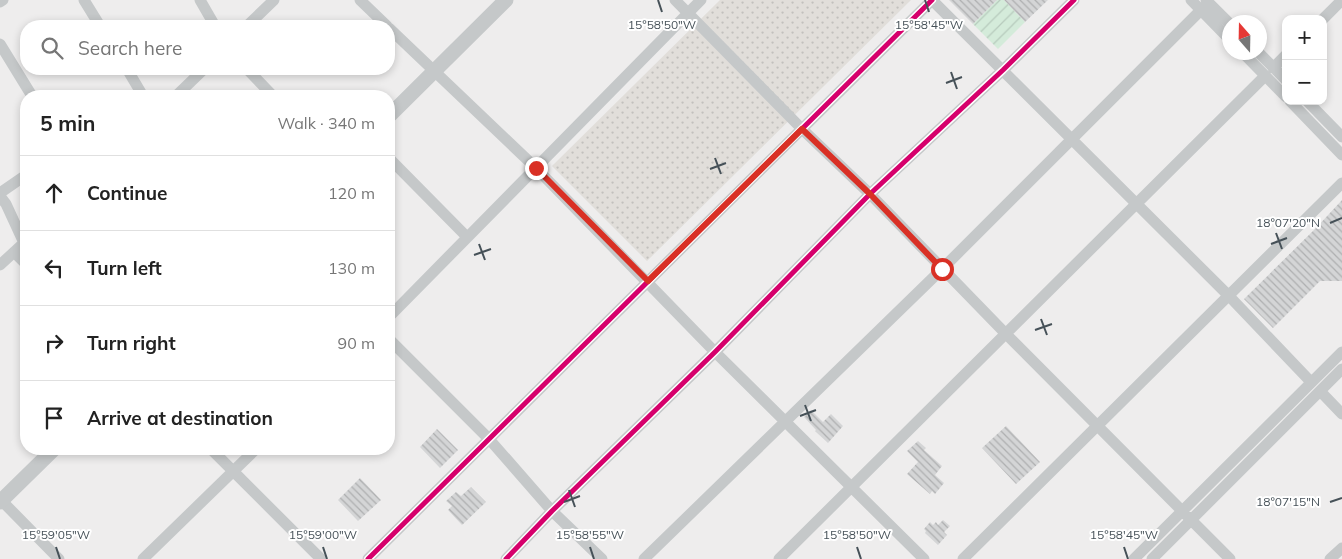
<!DOCTYPE html>
<meta charset="utf-8">
<style>
body{margin:0;font-family:Mulish,sans-serif;background:#f2f2f2;color:#222}
.controls{position:absolute;right:15px;top:15px;display:grid;overflow:hidden;border-radius:10px;box-shadow:0 2px 8px #0003}
.controls button{width:45px;height:45px;display:grid;place-items:center;padding:0;border:0;border-bottom:1px solid #e0e0e0;background:#fff;color:#222;font:25px sans-serif}
.compass{position:absolute;left:1222px;top:15px;width:45px;height:45px;border-radius:50%;background:#fff;box-shadow:0 2px 8px #0003;rotate:340deg}
.stop{position:absolute;width:15px;height:15px;margin:-11px;border:4px solid #d93025;border-radius:50%;background:#fff}
.stop.end{background:#d93025;border-color:#fff;box-shadow:0 1px 5px #0008}
.list{margin:0;padding:0;list-style:none}
h2{display:flex;justify-content:space-between;align-items:center;height:65px;margin:0;padding:0 20px;font-size:21px}
h2 small{font-size:16px;font-weight:400;color:#767676}
.list li{display:grid;grid-template-columns:32px 1fr auto;gap:15px;align-items:center;box-sizing:border-box;height:75px;padding:0 20px;border-top:1px solid #e0e0e0}
.list b{display:block;font-size:19px;white-space:nowrap}
.list em{font-size:16px;font-style:normal;color:#767676}
.icon{flex:none;width:28px;height:28px;fill:none;stroke:currentColor;stroke-width:2;stroke-linecap:round;stroke-linejoin:round}
.map{position:relative;flex:none;width:1342px;height:559px;overflow:hidden}
.search{position:absolute;background:#fff;box-shadow:0 2px 8px #0003;left:20px;top:20px;width:375px;height:55px;display:flex;align-items:center;gap:12px;box-sizing:border-box;padding:0 18px;border-radius:20px;color:#767676;font-size:19px}
.panel{position:absolute;background:#fff;box-shadow:0 2px 8px #0003;left:20px;top:90px;width:375px;height:365px;border-radius:20px}
.map>svg:first-child{display:block}
.sand{fill:url(#sand-dots)}
.garden{fill:url(#garden-furrows)}
.building{fill:url(#building-back-hatch)}
.lines{fill:none;stroke-linecap:round;stroke-linejoin:round}
.minor{stroke:#c5c8c9;stroke-width:11}
.tertiary{stroke:#c5c8c9;stroke-width:15}
.cycleway-casing{stroke:#fff;stroke-width:8}
.cycleway{stroke:#d6006c;stroke-width:5}
.route{stroke:#d93025;stroke-width:6}
.ticks{fill:none;stroke:#465158;stroke-width:2}
.ticks-label{font-size:12px;text-anchor:middle;fill:#465158;stroke:#fff;stroke-width:4;stroke-linejoin:round;paint-order:stroke}
</style>
<div class="map">
<svg width="1342" height="559" viewBox="0 0 1342 559">
<defs>
<pattern id="sand-dots" width="8" height="8" patternUnits="userSpaceOnUse" patternTransform="scale(1.25)"><rect width="8" height="8" fill="#e1deda"/><path d="M2 2h.1M6 6h.1" fill="none" stroke="#c2c0bd" stroke-width="1.8" stroke-linecap="round"/></pattern>
<pattern id="garden-furrows" width="10" height="10" patternUnits="userSpaceOnUse" patternTransform="scale(1.25)"><rect width="10" height="10" fill="#d4ebda"/><path d="M-1 1l2-2M0 10L10 0M9 11l2-2" fill="none" stroke="#b7cbbd"/></pattern>
<pattern id="building-back-hatch" width="6" height="6" patternUnits="userSpaceOnUse" patternTransform="scale(1.25)"><rect width="6" height="6" fill="#d4d5d6"/><path d="M-1 5l2 2M0 0l6 6M5-1l2 2" fill="none" stroke="#aeafb0"/></pattern>
</defs>
<rect width="100%" height="100%" fill="#eeeded"/>
<path class="sand" d="M720 0H911L647 261 552 166Z"/>
<path class="garden" d="M997 0H1004L1025 22 998 49 973 24Z"/>
<path class="building" d="M949 0H997L973 24Z
M1004 0H1048L1025 22Z
M1342 200V281H1320L1273 328 1244 299 1316 228Z
M811 410 823 422 831 414 843 426 828 443 815 431 816 430 804 417Z
M1006 426 1040 462 1016 484 982 448Z
M437 429 458 450 440 468 420 447Z
M918 441 926 448 924 450 942 466 935 475 944 483 935 494 932 491 930 494 907 474 918 462 907 451Z
M360 478 381 500 358 521 338 500Z
M471 487 486 502 462 525 448 510 452 506 446 501 456 492 461 496Z
M943 520 950 526 944 532 947 535 938 545 925 533 926 531 924 529 930 522 933 525 936 522 938 525Z"/>
<g class="lines">
<path class="minor" d="M84 0 100 26
M200 0 215 26
M360 0 387 26
M675 0 802 129 870 194 1005 333 1230 559
M932 0 1229 296 1311 382
M1191 0 1230 40
M1206 0 1230 24
M0 2 3 0
M1323 19 1342 0
M247 26 274 0
M389 28 536 168 715 352 924 559
M0 44 32 96
M1242 52 1286 97
M1258 52 1286 80
M1273 68 1286 55
M127 69 143 96
M247 69 273 96
M176 96 204 69
M1290 101 1342 155
M1307 101 1342 137
M389 158 467 237
M0 193 26 175
M0 196 6 204 24 243
M14 252 26 264
M0 265 26 241
M389 317 701 0
M389 339 489 439 552 511 602 559
M1320 391 1342 414
M211 449 321 559
M0 499 59 559
M143 559 256 449
M368 559 932 0
M506 559 552 511 715 352 870 194 1003 70 1074 0
M644 559 942 269 1201 10
M779 559 1265 76
M963 559 1342 183
M1134 559 1342 352
M1152 559 1342 369
M1330 559 1342 548"/>
<path class="tertiary" d="M389 116 506 0
M0 502 54 449"/>
<defs>
<path id="cycleway" d="M368 559 932 0
M506 559 552 511 715 352 870 194 1003 70 1074 0"/>
</defs>
<use href="#cycleway" class="cycleway-casing"/>
<use href="#cycleway" class="cycleway"/>
</g>
<g class="lines">
<path class="route" d="M536 168 648 281 802 129 870 194 942 269"/>
</g>
<path class="ticks" d="M658 0 662 12M925 0 929 12M951 72 957 89M946 83 962 77M715 158 721 174M710 169 726 163M1330 223 1342 218M1276 233 1282 249M479 244 485 260M1271 244 1287 238M474 255 491 249M1041 319 1047 335M1035 330 1052 324M805 405 811 421M800 416 816 410M569 490 575 507M564 502 580 496M1330 502 1342 498M56 547 60 559M323 547 327 559M590 547 594 559M857 547 861 559M1124 547 1128 559"/>
<g class="ticks-label">
<text x="662" y="29">15°58'50"W</text>
<text x="929" y="29">15°58'45"W</text>
<text x="1288" y="227">18°07'20"N</text>
<text x="1288" y="506">18°07'15"N</text>
<text x="56" y="539">15°59'05"W</text>
<text x="323" y="539">15°59'00"W</text>
<text x="590" y="539">15°58'55"W</text>
<text x="857" y="539">15°58'50"W</text>
<text x="1124" y="539">15°58'45"W</text>
</g>
</svg>
<div class="controls">
<button>+</button>
<button>−</button>
</div>
<svg class="compass" viewBox="-18 -18 36 36"><path d="M0-13l5 13h-10z" fill="#e53935"/><path d="M0 13l5-13h-10z" fill="#767676"/></svg>
<div class="stop" style="left:942px;top:269px"></div>
<div class="stop end" style="left:536px;top:168px"></div>
<div class="search"><svg class="icon" aria-label="search" viewBox="0 0 24 24"><circle cx="10" cy="10" r="6"/><path d="M15 15l6 6"/></svg>Search here</div>
<section class="panel">
<h2>5 min<small>Walk · 340 m</small></h2>
<ul class="list">
<li><svg class="icon" aria-label="ahead" viewBox="0 0 24 24"><path d="M12 20V5M6 11l6-6 6 6"/></svg><div><b>Continue</b></div><em>120 m</em></li>
<li><svg class="icon" aria-label="left" viewBox="0 0 24 24"><path d="M17 20v-9H6M10 6l-5 5 5 5"/></svg><div><b>Turn left</b></div><em>130 m</em></li>
<li><svg class="icon" aria-label="right" viewBox="0 0 24 24"><path d="M7 20v-9h11M14 6l5 5-5 5"/></svg><div><b>Turn right</b></div><em>90 m</em></li>
<li><svg class="icon" aria-label="arrive" viewBox="0 0 24 24"><path d="M6 21V4h12l-3 4 3 4H6"/></svg><div><b>Arrive at destination</b></div></li>
</ul>
</section>
</div>
